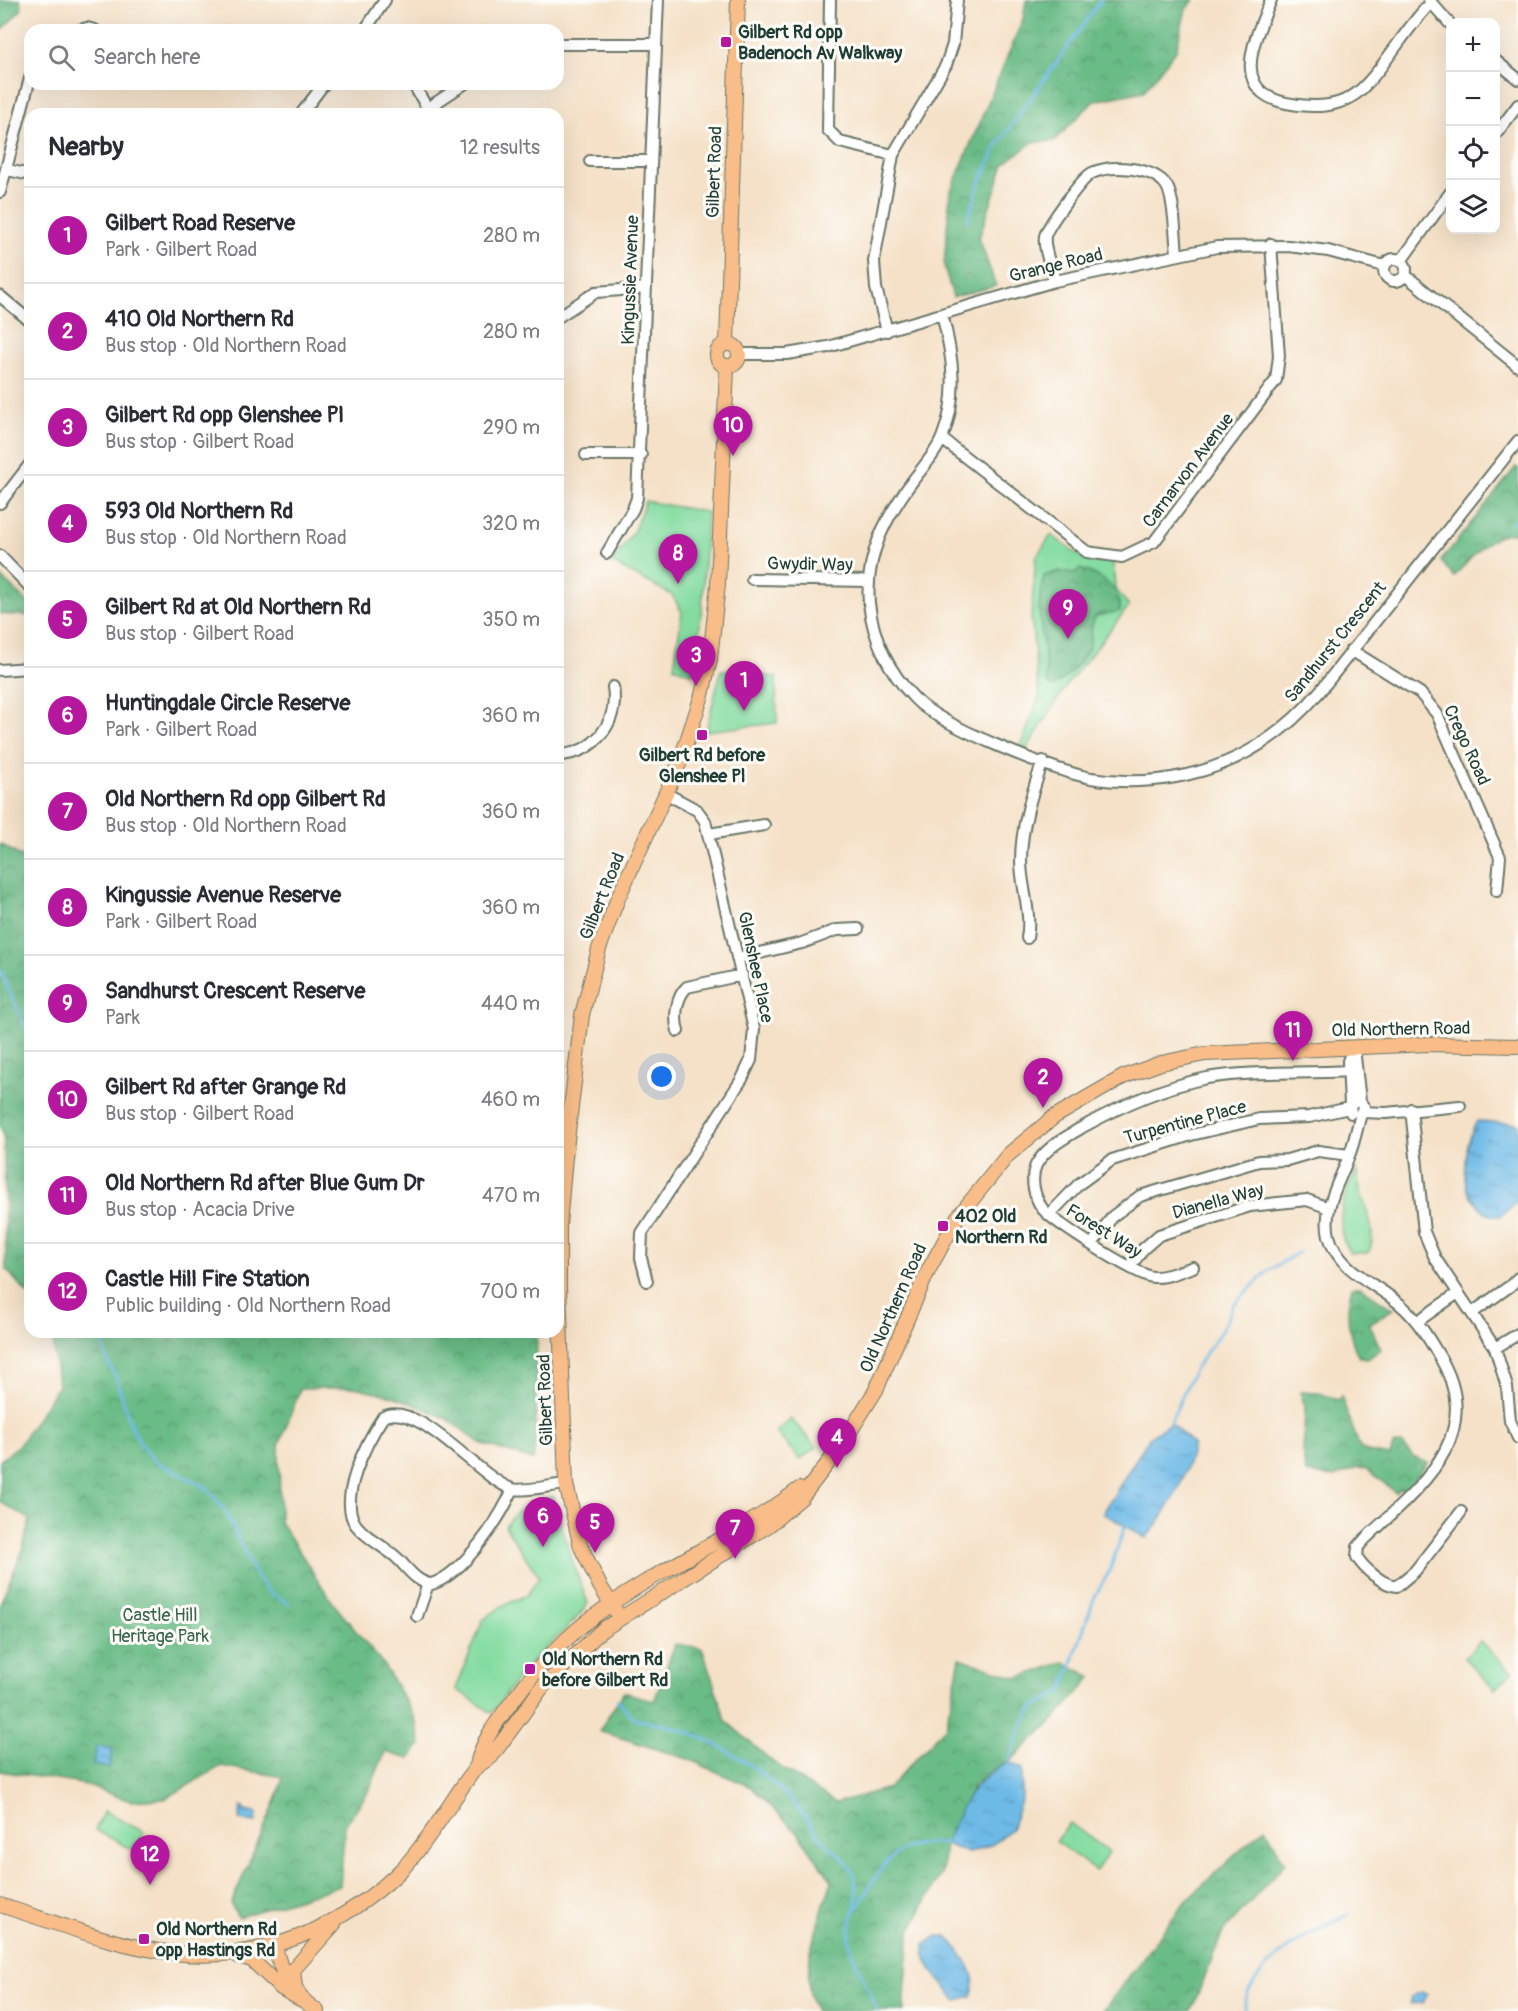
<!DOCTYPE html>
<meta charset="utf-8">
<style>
body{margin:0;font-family:Pangolin,sans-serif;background:#f2f2f3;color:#2b2b33}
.controls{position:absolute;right:18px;top:18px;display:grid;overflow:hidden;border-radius:12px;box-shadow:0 6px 24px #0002}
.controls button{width:54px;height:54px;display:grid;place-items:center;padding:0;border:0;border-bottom:2px solid #e1e1e2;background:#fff;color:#2b2b33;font:30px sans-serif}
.you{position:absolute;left:662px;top:1077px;width:21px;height:21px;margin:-15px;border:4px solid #fff;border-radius:50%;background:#1a73e8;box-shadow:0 0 0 9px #1a73e833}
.badge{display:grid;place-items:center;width:39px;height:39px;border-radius:50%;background:#b5179e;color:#fff;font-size:20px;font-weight:700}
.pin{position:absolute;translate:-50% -50px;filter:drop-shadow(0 2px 3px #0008)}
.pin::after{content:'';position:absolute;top:32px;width:21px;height:18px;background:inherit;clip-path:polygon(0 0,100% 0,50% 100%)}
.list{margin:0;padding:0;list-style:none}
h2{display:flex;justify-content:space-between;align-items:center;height:78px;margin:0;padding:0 24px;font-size:26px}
h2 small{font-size:20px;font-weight:400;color:#7c7c81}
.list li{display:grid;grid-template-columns:39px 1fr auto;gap:18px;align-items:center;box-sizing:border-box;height:96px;padding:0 24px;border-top:2px solid #e1e1e2}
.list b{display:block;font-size:22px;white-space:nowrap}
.list p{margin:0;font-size:20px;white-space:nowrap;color:#7c7c81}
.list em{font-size:20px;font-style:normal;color:#7c7c81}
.icon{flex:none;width:33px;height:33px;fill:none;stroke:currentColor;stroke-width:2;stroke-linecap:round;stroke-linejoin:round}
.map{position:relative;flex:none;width:1518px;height:2011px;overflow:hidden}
.search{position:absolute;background:#fff;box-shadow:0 6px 24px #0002;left:24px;top:24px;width:540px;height:66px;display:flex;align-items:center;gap:15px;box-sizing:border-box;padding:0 21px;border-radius:18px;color:#7c7c81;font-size:22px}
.panel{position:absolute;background:#fff;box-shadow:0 6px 24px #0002;left:24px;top:108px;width:540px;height:1230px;border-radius:18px}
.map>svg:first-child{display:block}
.green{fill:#84dca1;stroke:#528c6a;stroke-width:1.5}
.forest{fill:url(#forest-crowns);stroke:#457c5e;stroke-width:1.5}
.water{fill:url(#water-ripples);stroke:#467c8e;stroke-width:1.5}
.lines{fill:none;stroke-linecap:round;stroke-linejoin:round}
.stream{stroke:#6ebae7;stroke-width:3}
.minor-casing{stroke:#6a7668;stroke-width:14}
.major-casing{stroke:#6a7668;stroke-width:16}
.minor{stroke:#fff;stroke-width:10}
.major{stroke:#f8bd89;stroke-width:14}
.poi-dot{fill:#b5179e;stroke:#fdfcf7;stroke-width:2}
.labels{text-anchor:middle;stroke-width:6;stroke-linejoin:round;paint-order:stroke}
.poi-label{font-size:18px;font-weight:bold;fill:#1f3d34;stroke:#fdfcf7;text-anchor:start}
.street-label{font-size:18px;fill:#1f3d34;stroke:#fdfcf7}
.park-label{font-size:18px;fill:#38654f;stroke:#fdfcf7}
</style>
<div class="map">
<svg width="1518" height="2011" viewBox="0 0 1518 2011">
<defs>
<pattern id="forest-crowns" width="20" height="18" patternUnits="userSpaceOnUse" patternTransform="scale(1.5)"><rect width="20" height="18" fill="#6bbc87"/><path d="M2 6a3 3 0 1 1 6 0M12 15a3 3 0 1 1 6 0" fill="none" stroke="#579a6f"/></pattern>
<pattern id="water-ripples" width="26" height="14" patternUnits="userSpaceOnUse" patternTransform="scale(1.5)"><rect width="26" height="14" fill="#6ebae7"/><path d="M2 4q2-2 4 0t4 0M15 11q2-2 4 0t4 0" fill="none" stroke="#5a98bc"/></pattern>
</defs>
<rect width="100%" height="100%" fill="#fdfcf7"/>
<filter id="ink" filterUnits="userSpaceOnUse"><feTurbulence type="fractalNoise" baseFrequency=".0167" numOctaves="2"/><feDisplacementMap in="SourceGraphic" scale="12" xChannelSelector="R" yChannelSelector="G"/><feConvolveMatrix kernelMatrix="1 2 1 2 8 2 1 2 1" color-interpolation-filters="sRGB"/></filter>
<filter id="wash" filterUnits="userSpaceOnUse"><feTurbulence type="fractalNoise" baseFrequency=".008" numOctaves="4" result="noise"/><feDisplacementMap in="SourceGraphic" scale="24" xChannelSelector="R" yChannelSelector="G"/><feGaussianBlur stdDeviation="1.35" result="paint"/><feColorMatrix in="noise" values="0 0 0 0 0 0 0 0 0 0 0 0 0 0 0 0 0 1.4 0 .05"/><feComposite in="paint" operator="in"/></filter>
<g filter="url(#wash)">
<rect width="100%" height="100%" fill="#f5e1c8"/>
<path class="green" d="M645 501 707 512 702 610 693 674 674 667 682 612 672 595 612 563 634 531Z
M1051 535 1083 558 1113 563 1115 588 1129 606 1066 686 1027 749 1021 746 1039 697 1031 617 1036 557Z
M721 670 776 677 777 723 706 731Z
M1358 1169C1355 1197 1382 1227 1368 1253H1350C1333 1229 1342 1193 1358 1169Z
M791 1419 816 1447 800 1460 776 1432Z
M553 1496 573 1564 588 1603 579 1616 525 1668 492 1713 456 1689 483 1620 502 1606 527 1595 539 1577 505 1526C518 1507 531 1500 553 1496Z
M1480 1641 1512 1672 1495 1689 1464 1658Z
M104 1811 144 1832 135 1851 95 1830Z
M1070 1823 1109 1852 1096 1871 1056 1841Z"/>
<path class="forest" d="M0 0H20L22 9 0 32Z
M1026 0H1194L1186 9 1176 50 1144 91 1094 101 1054 141 1033 142 1004 164 979 238 996 286 953 297 944 266 950 193 1023 19Z
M1516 467 1518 468V533C1491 529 1470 560 1454 577L1441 561Z
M1080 569C1101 575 1120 587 1120 611L1096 616C1089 627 1093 633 1090 644 1086 658 1065 681 1052 687L1046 681C1047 641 1032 616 1044 576L1059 571 1075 573Z
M0 576 30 605V616L0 614Z
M0 844 30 862V1297L6 1269 4 1140 0 1125Z
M1352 1287H1360L1393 1309 1369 1324 1381 1349 1368 1359 1359 1358C1348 1336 1345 1311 1352 1287Z
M52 1332H537L535 1447 533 1460 480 1443 446 1418 393 1396 354 1387 300 1389 279 1445 280 1522 333 1603 383 1664 415 1718 421 1744 409 1759 385 1752 369 1791 345 1825 340 1886 238 1917 231 1904 277 1798 283 1777 221 1766 165 1799 130 1801 82 1784 0 1771V1604L22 1552 30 1519 0 1502V1461L20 1444 58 1386Z
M1300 1392 1319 1393 1338 1400 1341 1396 1360 1448 1367 1452 1390 1456 1393 1445 1403 1444 1413 1457 1428 1463 1404 1493 1401 1488 1396 1493 1366 1469 1357 1468 1334 1477 1306 1473 1303 1456 1305 1407Z
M675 1644 702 1648 726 1721 773 1762 835 1803 889 1788 946 1726 960 1658 1018 1678 1063 1662 1092 1677 1054 1720 1009 1762 992 1770 975 1784 959 1813 945 1844 942 1872 910 1931 904 2011H816C796 1974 820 1918 832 1881L798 1833 751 1787 688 1759 599 1731 624 1692 654 1701Z
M1265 1827 1285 1863 1222 1934 1191 2011H1103L1184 1903Z"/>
<path class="water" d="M1477 1121 1518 1124C1518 1143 1518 1181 1518 1198 1517 1204 1510 1207 1506 1211 1493 1227 1472 1202 1467 1188 1461 1168 1467 1139 1477 1121Z
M1170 1423 1193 1444C1185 1482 1171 1508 1146 1538L1103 1513 1149 1438Z
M97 1746 113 1749 109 1768 93 1765Z
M1009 1762 1022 1769V1798L1011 1829 993 1844 968 1853 945 1844C961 1806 971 1781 1009 1762Z
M241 1807H244V1811L257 1813 256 1822 239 1820Z
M937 1936H946C961 1951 981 1975 971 1996L957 2000C944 1986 922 1965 924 1945Z
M1422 1992 1427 1995 1423 2003 1410 2004 1412 1996Z"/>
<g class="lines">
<path class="stream" d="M967 221 978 187 997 146 1101 0
M1511 523 1518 516
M0 970 30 1037
M30 1102V1114
M100 1332 107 1361 115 1374 131 1426 143 1448 155 1461 207 1488 227 1514 253 1571 268 1591 289 1604
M1170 1423 1193 1372 1223 1328 1233 1305 1268 1271 1299 1252
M617 1700 636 1720C696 1726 761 1764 800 1810 808 1819 814 1830 822 1839 837 1856 847 1855 855 1880 862 1901 846 1924 850 1943 855 1967 870 1989 877 2011
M1009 1762 1020 1730 1033 1707 1062 1692 1095 1596 1109 1572 1125 1526
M856 1910C880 1871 892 1836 945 1844
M1244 2011C1245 2004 1246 1995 1250 1989 1269 1953 1315 1931 1349 1914"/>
</g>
</g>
<g filter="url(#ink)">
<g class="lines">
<defs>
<path id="minor" d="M830 0 828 130 840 142 893 155
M1271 0C1253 43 1226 97 1298 105 1317 107 1334 107 1351 97 1376 83 1406 26 1431 3
M1429 0 1450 24
M80 30 87 28 95 30
M365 30 385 0
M558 44H655
M1496 61 1518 79
M413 84 431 114
M428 108 464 84
M301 114 324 84
M1496 134 1518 105
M590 161H651
M8 170 30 175
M0 192 30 78
M1384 270a11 11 0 1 1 22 0a11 11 0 1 1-22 0Z
M1401 261 1450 193
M1405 275 1518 366
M1055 281C1052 269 1043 249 1045 236 1048 225 1082 178 1092 173 1111 164 1153 167 1166 185 1175 198 1175 237 1177 253
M0 296 30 321
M942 314C953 356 959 396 942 438 936 453 924 466 914 479 886 517 865 554 869 603 873 640 889 672 915 699 942 727 1052 770 1091 778 1121 783 1156 782 1186 775 1240 763 1285 733 1321 690L1518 441
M558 317 596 292 646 288
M887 331 876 288 874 261 893 155 946 65 953 44 957 0
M738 354H787L828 347 1055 281 1217 247 1288 246 1328 251 1384 266
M942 439 1087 552 1122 557 1154 542 1276 380 1279 356 1271 244
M586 455H641
M0 503 30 464
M607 553 633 509 637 498 658 0
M0 556 30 587
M752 579 868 581
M1351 650 1420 693 1437 714 1500 857 1497 891
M0 670 30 668
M558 755C594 754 619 723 613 687
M709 834 764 825
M1027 938C1032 912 1021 887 1021 861 1021 826 1032 793 1043 761
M738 958 802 943 837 930 858 929
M678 1031C674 1018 676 997 687 987L742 975
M1354 1048 1360 1101
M1350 1105 1348 1061 1354 1047
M1411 1109 1424 1232 1435 1258 1495 1348 1507 1387 1510 1421 1518 1438
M1363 1112 1386 1113 1460 1106
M1351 1113 1350 1105 1358 1100 1364 1107 1360 1114
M1361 1114C1357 1127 1355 1140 1350 1153 1341 1180 1322 1206 1329 1236 1337 1267 1368 1280 1392 1298 1413 1313 1425 1332 1438 1354 1489 1435 1420 1487 1365 1539L1358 1547 1357 1557C1364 1569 1383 1585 1397 1586L1415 1571 1461 1512
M1049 1215 1079 1184 1112 1160 1191 1135 1259 1119 1309 1117 1349 1108
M1092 1244 1113 1216 1140 1196 1259 1161 1287 1160 1318 1151 1349 1155
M1130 1267 1143 1249 1159 1235 1250 1206 1307 1200 1329 1208
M1193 1267C1181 1271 1166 1278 1153 1277 1138 1276 1051 1221 1042 1208 1034 1196 1030 1179 1036 1165 1045 1148 1065 1138 1081 1128 1120 1106 1163 1087 1207 1078 1253 1070 1302 1074 1348 1071
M647 1281 641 1258 642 1233 742 1079 751 1060 754 1029 705 821 697 810 667 794
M1472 1313 1510 1286 1518 1278
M1418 1321 1458 1293
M1495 1348 1518 1334
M513 1489C500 1519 464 1573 432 1584 416 1583 407 1567 396 1557 383 1546 366 1538 356 1525 337 1499 367 1441 383 1417 417 1398 479 1478 512 1489 523 1492 553 1485 566 1484
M417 1616 428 1584"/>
<path id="major" d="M727 344 738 0
M717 355a11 11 0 1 1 22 0a11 11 0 1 1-22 0Z
M620 1618 600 1586 581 1547 566 1484 559 1287V1224L565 1157 582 1015 599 949 618 898 680 762 702 695 710 659 718 584 727 367
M477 1766 491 1757 543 1686 602 1630 769 1525 801 1498 839 1449 876 1390 928 1271 957 1218 1008 1155 1054 1117 1123 1077 1161 1063 1205 1054 1428 1044 1518 1046
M0 1905C113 1941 201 1983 317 1929 349 1913 380 1892 405 1866 433 1835 452 1799 477 1766 481 1741 499 1719 514 1699 537 1668 565 1637 597 1614 660 1567 736 1537 799 1489
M275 1945C280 1974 293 1994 317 2011
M238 1956 252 1960 281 1988 300 1999
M302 2000 295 1987 293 1970 334 1924"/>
</defs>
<use href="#minor" class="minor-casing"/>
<use href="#major" class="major-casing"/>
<use href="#minor" class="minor"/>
<use href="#major" class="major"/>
</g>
</g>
<g class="poi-dot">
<rect x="720" y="36" width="12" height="12" rx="3"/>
<rect x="696" y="729" width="12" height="12" rx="3"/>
<rect x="937" y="1220" width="12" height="12" rx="3"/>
<rect x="524" y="1663" width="12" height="12" rx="3"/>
<rect x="138" y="1933" width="12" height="12" rx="3"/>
</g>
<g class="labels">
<g class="poi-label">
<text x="738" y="38">Gilbert Rd opp<tspan x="738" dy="21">Badenoch Av Walkway</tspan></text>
<text x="702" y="761" text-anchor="middle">Gilbert Rd before<tspan x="702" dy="21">Glenshee Pl</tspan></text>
<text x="955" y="1222">402 Old<tspan x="955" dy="21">Northern Rd</tspan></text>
<text x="542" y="1665">Old Northern Rd<tspan x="542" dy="21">before Gilbert Rd</tspan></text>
<text x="156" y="1935">Old Northern Rd<tspan x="156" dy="21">opp Hastings Rd</tspan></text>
</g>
<g class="street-label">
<text transform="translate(714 172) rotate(-88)" y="6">Gilbert Road</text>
<text transform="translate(1056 265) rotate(-14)" y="6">Grange Road</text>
<text transform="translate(630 280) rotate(-88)" y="6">Kingussie Avenue</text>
<text transform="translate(1188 470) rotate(-53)" y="6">Carnarvon Avenue</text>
<text transform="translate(810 564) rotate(1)" y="6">Gwydir Way</text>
<text transform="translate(1335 642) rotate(-51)" y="6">Sandhurst Crescent</text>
<text transform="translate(1467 745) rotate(65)" y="6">Crego Road</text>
<text transform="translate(602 896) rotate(-68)" y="6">Gilbert Road</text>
<text transform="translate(756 967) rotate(78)" y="6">Glenshee Place</text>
<text transform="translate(1401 1029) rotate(-1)" y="6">Old Northern Road</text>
<text transform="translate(1185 1122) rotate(-15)" y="6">Turpentine Place</text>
<text transform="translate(1218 1201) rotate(-15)" y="6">Dianella Way</text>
<text transform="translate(1104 1231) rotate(32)" y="6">Forest Way</text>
<text transform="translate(893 1308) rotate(-66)" y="6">Old Northern Road</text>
<text transform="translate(545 1400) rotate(-92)" y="6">Gilbert Road</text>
</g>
<g class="park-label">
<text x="160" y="1621">Castle Hill<tspan x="160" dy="21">Heritage Park</tspan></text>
</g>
</g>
</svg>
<div class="controls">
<button>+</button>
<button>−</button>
<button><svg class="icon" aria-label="locate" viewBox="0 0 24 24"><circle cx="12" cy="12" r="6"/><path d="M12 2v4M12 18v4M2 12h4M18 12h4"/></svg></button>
<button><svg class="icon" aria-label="layers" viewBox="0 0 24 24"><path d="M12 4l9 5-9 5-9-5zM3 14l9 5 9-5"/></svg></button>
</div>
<div class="you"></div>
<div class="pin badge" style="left:744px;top:711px">1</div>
<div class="pin badge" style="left:1043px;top:1108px">2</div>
<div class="pin badge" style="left:696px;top:686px">3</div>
<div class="pin badge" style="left:837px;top:1468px">4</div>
<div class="pin badge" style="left:595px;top:1553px">5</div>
<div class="pin badge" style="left:543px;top:1547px">6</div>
<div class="pin badge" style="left:735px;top:1559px">7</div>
<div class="pin badge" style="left:678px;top:584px">8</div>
<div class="pin badge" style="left:1068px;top:639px">9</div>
<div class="pin badge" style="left:733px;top:456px">10</div>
<div class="pin badge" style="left:1293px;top:1061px">11</div>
<div class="pin badge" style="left:150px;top:1885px">12</div>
<div class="search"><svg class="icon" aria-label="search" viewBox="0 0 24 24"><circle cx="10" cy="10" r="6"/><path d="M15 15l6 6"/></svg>Search here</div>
<section class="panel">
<h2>Nearby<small>12 results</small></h2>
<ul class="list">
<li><span class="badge">1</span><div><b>Gilbert Road Reserve</b><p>Park · Gilbert Road</p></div><em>280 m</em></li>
<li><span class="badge">2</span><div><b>410 Old Northern Rd</b><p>Bus stop · Old Northern Road</p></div><em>280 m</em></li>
<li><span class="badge">3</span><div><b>Gilbert Rd opp Glenshee Pl</b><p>Bus stop · Gilbert Road</p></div><em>290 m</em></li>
<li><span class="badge">4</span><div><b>593 Old Northern Rd</b><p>Bus stop · Old Northern Road</p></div><em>320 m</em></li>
<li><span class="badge">5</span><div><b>Gilbert Rd at Old Northern Rd</b><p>Bus stop · Gilbert Road</p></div><em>350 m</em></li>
<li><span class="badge">6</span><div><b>Huntingdale Circle Reserve</b><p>Park · Gilbert Road</p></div><em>360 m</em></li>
<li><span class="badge">7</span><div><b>Old Northern Rd opp Gilbert Rd</b><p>Bus stop · Old Northern Road</p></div><em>360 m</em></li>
<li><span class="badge">8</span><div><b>Kingussie Avenue Reserve</b><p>Park · Gilbert Road</p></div><em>360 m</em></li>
<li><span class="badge">9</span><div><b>Sandhurst Crescent Reserve</b><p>Park</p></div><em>440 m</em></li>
<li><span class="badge">10</span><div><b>Gilbert Rd after Grange Rd</b><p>Bus stop · Gilbert Road</p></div><em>460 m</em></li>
<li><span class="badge">11</span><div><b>Old Northern Rd after Blue Gum Dr</b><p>Bus stop · Acacia Drive</p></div><em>470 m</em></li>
<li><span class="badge">12</span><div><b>Castle Hill Fire Station</b><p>Public building · Old Northern Road</p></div><em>700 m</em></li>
</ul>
</section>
</div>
